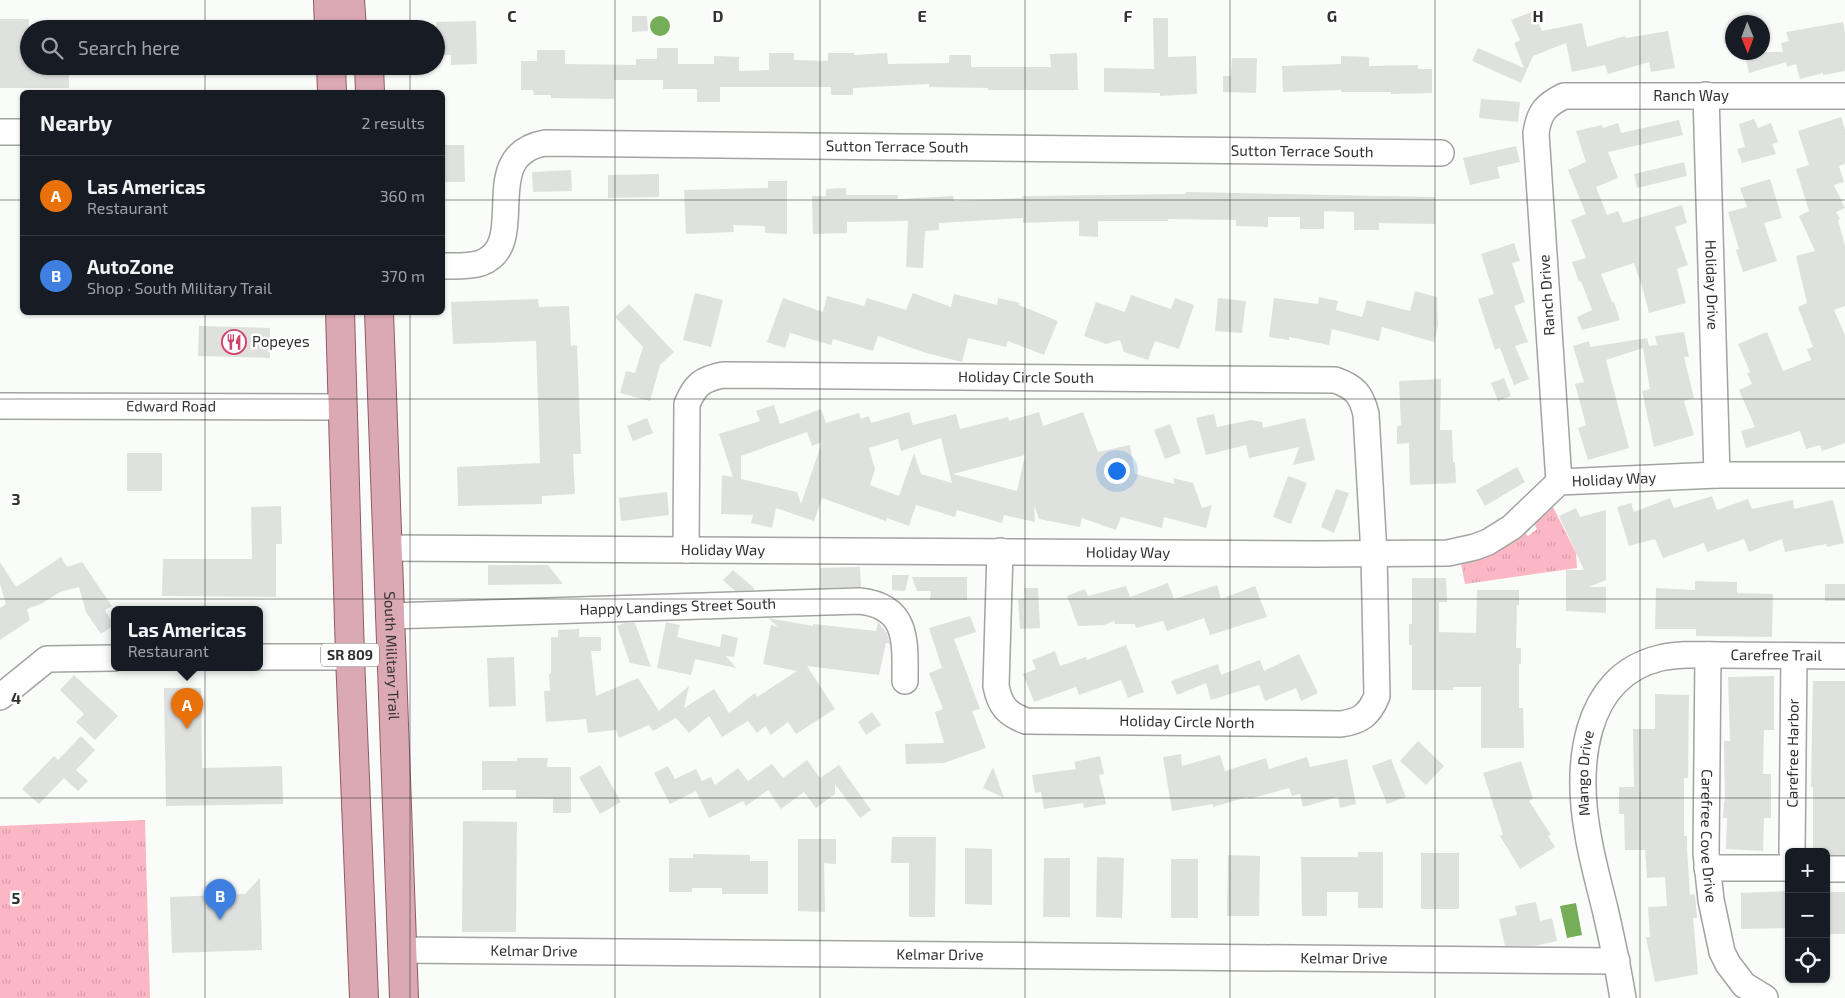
<!DOCTYPE html>
<meta charset="utf-8">
<style>
body{margin:0;font-family:"Exo 2",sans-serif;background:#242831;color:#f1f3f6}
.controls{position:absolute;right:15px;bottom:15px;display:grid;overflow:hidden;border-radius:8px;box-shadow:0 1px 4px #0004}
.controls button{width:45px;height:45px;display:grid;place-items:center;padding:0;border:0;border-bottom:1px solid #363941;background:#171b24;color:#f1f3f6;font:25px sans-serif}
.compass{position:absolute;left:1725px;top:15px;width:45px;height:45px;border-radius:50%;background:#171b24;box-shadow:0 1px 4px #0004;rotate:179deg}
.you{position:absolute;left:1116px;top:470px;width:18px;height:18px;margin:-12px;border:4px solid #fff;border-radius:50%;background:#1a73e8;box-shadow:0 0 0 8px #1a73e833}
.badge{display:grid;place-items:center;width:32px;height:32px;border-radius:50%;background:#d1436d;color:#fff;font-size:16px;font-weight:700}
.pin{position:absolute;translate:-50% -41px;filter:drop-shadow(0 1px 2px #0008)}
.pin::after{content:'';position:absolute;top:26px;width:18px;height:15px;background:inherit;clip-path:polygon(0 0,100% 0,50% 100%)}
.popup{position:absolute;left:111px;top:606px;width:152px;height:65px;box-sizing:border-box;display:grid;place-content:center;border-radius:8px;background:#171b24;filter:drop-shadow(0 1px 4px #0005);font-size:16px;white-space:nowrap;color:#9ea1a6}
.popup b{font-size:19px;color:#f1f3f6}
.popup::after{content:'';position:absolute;left:50%;top:100%;margin-left:-10px;border:10px solid transparent;border-top-color:#171b24}
.list{margin:0;padding:0;list-style:none}
h2{display:flex;justify-content:space-between;align-items:center;height:65px;margin:0;padding:0 20px;font-size:21px}
h2 small{font-size:16px;font-weight:400;color:#9ea1a6}
.list li{display:grid;grid-template-columns:32px 1fr auto;gap:15px;align-items:center;box-sizing:border-box;height:80px;padding:0 20px;border-top:1px solid #363941}
.list b{display:block;font-size:19px;white-space:nowrap}
.list p{margin:0;font-size:16px;white-space:nowrap;color:#9ea1a6}
.list em{font-size:16px;font-style:normal;color:#9ea1a6}
.icon{flex:none;width:28px;height:28px;fill:none;stroke:currentColor;stroke-width:2;stroke-linecap:round;stroke-linejoin:round}
.map{position:relative;flex:none;width:1845px;height:998px;overflow:hidden}
.search{position:absolute;background:#171b24;box-shadow:0 1px 4px #0004;left:20px;top:20px;width:425px;height:55px;display:flex;align-items:center;gap:12px;box-sizing:border-box;padding:0 18px;border-radius:28px;color:#9ea1a6;font-size:19px}
.panel{position:absolute;background:#171b24;box-shadow:0 1px 4px #0004;left:20px;top:90px;width:425px;height:225px;border-radius:8px}
.map>svg:first-child{display:block}
.grass{fill:url(#grass-tufts)}
.water{fill:#76ad58}
.building{fill:#dfe1de;fill-rule:evenodd}
.lines{fill:none;stroke-linecap:round;stroke-linejoin:round}
.minor-casing{stroke:#a2a4a1;stroke-width:28}
.major-casing{stroke:#905a65;stroke-width:30}
.minor{stroke:#fff;stroke-width:25}
.major{stroke:#dba9b3;stroke-width:28}
.grid{fill:none;stroke:#323331;stroke-width:1;stroke-opacity:0.55}
.labels{text-anchor:middle;stroke-width:5;stroke-linejoin:round;paint-order:stroke}
.shield{fill:#fff;stroke:#70706f;stroke-width:1}
.shield-label{font-size:14px;font-weight:bold;fill:#323331}
.street-label{font-size:15px;fill:#323331;stroke:#fff}
.poi-label{font-size:15px;fill:#323331;stroke:#fff;text-anchor:start}
.grid-label{font-size:16px;text-anchor:middle;font-weight:bold;fill:#323331;stroke:#fff;stroke-width:5;stroke-linejoin:round;paint-order:stroke}
</style>
<div class="map">
<svg width="1845" height="998" viewBox="0 0 1845 998">
<defs>
<pattern id="grass-tufts" width="24" height="20" patternUnits="userSpaceOnUse" patternTransform="scale(1.25)"><rect width="24" height="20" fill="#fcb7c4"/><path d="M3 7l-1-3M5 7V3M7 7l1-3M15 17l-1-3M17 17v-4M19 17l1-3" fill="none" stroke="#d89ea9"/></pattern>
</defs>
<rect width="100%" height="100%" fill="#fafcf9"/>
<path class="grass" d="M1553 507 1576 553 1577 568 1465 584 1461 563 1498 552 1524 532 1528 536 1537 529 1534 523Z
M145 820 150 998H0V826Z"/>
<path class="water" d="M650 26a10 10 0 1 1 20 0a10 10 0 1 1-20 0Z
M1576 903 1582 935 1567 938 1560 906Z"/>
<path class="building" d="M1534 11 1542 31 1582 23 1587 47 1625 36 1626 38 1668 31 1675 68 1651 72 1649 62 1608 74 1605 65 1572 72 1566 43 1533 56 1521 83 1472 61 1478 48 1524 68 1514 43 1520 40 1511 20Z
M632 16H647L648 31 632 32Z
M1153 18H1168V57L1196 56 1197 94 1160 96V93L1104 92V68L1154 69Z
M0 19H29V66H69V88H0Z
M476 21 477 64 451 65V55H436V22Z
M1843 22 1845 33V71L1823 75V73L1800 79 1796 64 1787 67 1786 62 1749 73 1744 52H1783L1781 43 1789 41 1786 32Z
M657 48H678V64H714V56L739 57V71L769 70V53H794V60L828 61V53H854V55L887 53 888 64 949 63V55H971V67H1051L1050 54 1077 53 1078 90H988V88L929 87V84L853 88V95H831V87H720V102H697V89H663V80H614V99L551 98V95H534L533 90H521V61H537V50H565V64L636 65V59H657Z
M1341 56 1369 57V66L1418 65V69H1432V93L1391 94V92H1341V90L1283 92 1282 66 1341 64Z
M1232 58H1257L1256 93 1223 92V76H1231Z
M1481 99 1520 102 1518 122 1479 118Z
M1841 117 1845 130V164L1839 166 1844 182 1834 185 1845 208 1836 212 1840 219 1838 220 1845 246V306L1834 310 1845 335V443L1822 451 1820 445 1806 449 1800 431 1746 448 1741 431 1755 427 1739 390 1752 384 1747 373 1750 372 1738 344 1767 332 1783 371 1811 360 1807 349 1813 347 1798 307 1807 303 1796 256 1815 251 1799 216 1809 211 1796 169 1809 165 1798 131Z
M1754 119 1758 128 1771 123 1778 142 1772 144 1776 154 1742 163 1737 149 1745 147 1739 124Z
M1679 120 1683 135 1608 152 1618 178 1596 187 1607 215 1618 211 1623 223 1682 205 1687 223 1675 227 1688 265 1677 269 1686 303 1649 313 1643 290 1634 263 1601 274 1612 302H1614L1620 320 1582 330 1577 317 1592 310 1581 281 1579 282 1572 262 1586 258 1571 220 1586 214 1568 170 1586 162 1576 131 1602 125 1603 128 1618 123 1621 133Z
M443 145H464L465 182H444Z
M1516 146 1520 162 1497 167 1500 178 1470 185 1463 158Z
M1684 162 1687 176 1637 188 1634 174Z
M571 170 572 191 533 192 532 172Z
M659 174V197L608 198V175Z
M1770 179 1782 218 1764 223 1777 261 1743 272 1736 250 1739 249 1728 212 1747 207 1740 188Z
M768 181H787V234L765 233V226L733 225 734 232 686 234 684 190 768 188Z
M846 188V195H898V199L953 196 954 201 1022 198V196L1186 194V192L1435 197V224L1379 223V230H1354V212L1324 211V229H1300V217H1268V227L1236 226V220L1168 219V221H1098V237L1079 236V221L1023 223V218L939 223V230L925 231 923 268 906 267 908 221 847 222V233L813 234 812 196H826V189Z
M1514 243 1520 261 1512 263 1525 302 1514 306 1528 342 1515 346 1529 379 1514 385 1500 348 1495 350 1478 299 1494 294 1481 254Z
M1415 291 1437 297 1438 325 1434 342 1382 327 1379 341 1332 329 1329 345 1289 337V340L1269 337 1274 298 1318 304 1319 297 1338 301 1336 310 1362 317 1367 300 1410 311Z
M695 293 723 300 711 347 683 340Z
M913 293 951 307 954 294 997 305 998 298 1020 303 1019 305 1058 321 1044 355 1008 341 1006 347 968 338 962 362 926 353 878 336 873 351 833 339 831 345 790 333 785 348 767 342 783 298 823 312 827 296 864 306 867 298 906 310Z
M1131 295 1171 309 1175 298 1194 305 1179 349 1155 341 1148 360 1124 352 1120 340 1106 344 1084 336 1096 302 1125 312Z
M1218 298 1246 301 1242 333 1215 331Z
M538 299 539 307 569 306 571 346 577 345 581 454H573L575 494 542 496V504L458 506 457 467 540 463 536 341 453 344 451 302Z
M629 304 674 352 660 365 650 401 620 393 626 371 635 373 643 347 615 317Z
M199 326 270 328V358L198 356Z
M1684 332 1689 357H1684L1694 398 1684 401 1694 435 1654 447 1642 391 1650 389 1643 348 1606 360 1629 448 1588 460 1578 428 1586 425 1575 384 1584 382 1573 346 1589 341 1590 347 1647 338 1649 346 1657 345 1655 336Z
M1504 378 1511 396 1498 401 1491 383Z
M1441 379 1440 430H1452L1453 462H1455L1456 483 1410 485 1409 443 1397 444V426L1401 425 1399 381Z
M774 405 780 424 821 409 826 423 859 413 861 419 869 416 871 423 909 412 913 425 956 414 960 429 1008 417 1009 421 1039 412 1043 426 1083 412 1098 452 1130 445 1135 474 1175 484 1173 478 1193 483 1202 508 1212 505 1206 528 1164 517 1162 528 1121 517 1116 530 1082 518 1080 527 1039 519 1034 505 1035 522 1004 515 1002 523 957 510 955 517 916 505 909 526 887 518 886 521 822 498 814 521 776 508 772 528 751 523 753 515 721 514 722 475 733 477 719 434 760 421 756 411ZM807 432 812 446 822 442 801 504 797 492 741 479V456ZM941 438 952 483 921 474 914 453 899 496 870 485 875 469 869 448 898 439 901 451ZM1025 455 1017 491 953 474Z
M1214 414 1217 427 1251 420 1262 422 1263 428 1305 418 1315 460 1293 465 1299 447 1249 458 1246 445 1206 455 1196 418Z
M647 418 653 433 633 441 627 426Z
M1170 424 1181 453 1165 459 1154 430Z
M127 453H162V491H127Z
M1517 467 1525 482 1485 506 1476 490Z
M1288 476 1307 483 1291 524 1273 517Z
M1336 489 1349 493 1334 533 1321 527Z
M667 492 669 515 621 521 619 498Z
M1712 496 1717 510 1748 499 1752 509 1793 500 1794 509 1833 500 1844 543 1827 547 1826 544 1785 552 1782 539 1749 552 1744 539 1707 552 1704 543 1663 558 1655 539 1629 546 1617 507 1631 503 1634 512 1670 498 1674 508Z
M281 506 282 544H276V597L162 596 163 559H252L251 507Z
M1576 508 1580 517 1606 510V580L1589 587H1606V613L1566 611V570H1584L1559 516Z
M61 557 67 567 82 562 112 606 105 610 114 625 101 634 86 612 79 587 60 592 41 604 27 609 30 620 0 640V608L6 604 0 584V562L16 587Z
M488 565H548L563 584 488 585Z
M860 567 861 587 820 588V568Z
M733 570 754 588V590L735 591 723 580Z
M892 575H909L905 591 892 590Z
M912 577H967V600H930L931 591H917Z
M1412 578H1446L1447 602H1439V632L1476 633 1477 590H1519V605H1517L1516 648H1521V664H1519V708H1523L1524 748H1481V687H1453V690H1412V645H1409V624H1412Z
M1695 581 1737 582V593L1773 594 1772 637 1696 636V629H1655L1656 588 1695 590Z
M1168 583 1174 599 1217 585 1221 599 1255 586 1267 617 1210 635 1204 618 1167 631 1163 621 1136 628 1135 624H1115L1114 621 1104 625 1078 626 1067 596 1085 589 1088 596 1126 586 1130 597Z
M1825 584H1845V601H1825Z
M1024 588H1038L1040 628 1020 629 1018 600 1025 598Z
M970 616 976 632 954 639 980 709 972 711 986 748 944 763 906 764 905 744 944 743 935 712 943 709 929 673 942 668 929 628Z
M768 618 813 626V624L876 631 878 622 879 623 887 633 890 644 886 643 879 675 807 666 835 709 796 734 788 722 771 735 765 726 757 733 748 721 722 737 709 716 689 733 676 718 653 731 649 725 619 738 616 730 588 733 586 719 546 722 544 691H550L549 674H551V637H558V630L579 629V637H601V651H591L596 696 638 678 659 711 689 686 684 708 714 689 729 713 755 693 757 697 797 671 763 664 771 625 778 627Z
M666 622 680 625 677 637 720 647 722 634 738 638 734 657 726 656 736 668 695 659 691 675 657 668Z
M625 623H635L651 667 630 663 617 626Z
M1126 645 1144 692 1128 698 1121 680 1079 695 1076 687 1034 702 1023 674 1036 669 1032 660 1055 651 1060 666 1086 657 1087 660Z
M1299 654 1318 693 1301 701 1296 688 1265 701 1259 685 1211 700 1206 683 1177 695 1171 681 1218 664 1221 675 1260 660 1264 671Z
M514 657 516 706 489 707 487 658Z
M74 675 118 716 95 740 76 722 84 714 60 690Z
M1774 676V730H1764L1763 774H1771V818H1764L1763 851 1726 849 1727 818H1723L1724 802H1725L1724 741H1730L1728 677Z
M1813 681H1845V855H1826V852H1813V787H1811Z
M164 688H201L202 768 282 766 283 804 166 806Z
M1655 694 1689 695 1688 778H1684V836H1687V849L1690 895 1695 894 1697 918H1693L1698 974 1655 982 1646 937H1650L1648 907 1667 906 1665 877 1647 878 1645 850H1625L1624 814H1619V787H1634L1633 729H1655Z
M872 712 881 725 866 735 858 722Z
M81 736 95 750 76 770 88 781 78 791 64 778 39 804 22 789 54 756 58 760Z
M1418 741 1444 766 1426 785 1400 761Z
M1181 754 1182 766 1220 755 1225 771 1266 758 1269 769 1307 757 1310 767 1347 759 1356 804 1340 808 1338 797 1303 807 1300 794 1292 796 1289 788 1249 799 1248 797 1213 807V804L1172 811 1163 757Z
M1100 756 1104 774 1099 775 1106 804 1084 808 1083 803 1044 809 1041 792 1035 793 1032 775 1076 769 1074 762Z
M517 758H548L547 767H571V813H553V799L516 798V790H482V761H517Z
M1391 759 1406 797 1387 804 1372 766Z
M807 760 820 778 839 765 871 810 860 818 835 784V794L816 808 804 792 781 809 768 790 746 806 743 801 709 818 696 791 670 804 654 773 668 766 675 779 696 769 702 781 711 777 715 785 738 768 748 781 772 764 783 778Z
M1521 761 1533 799 1529 801 1551 835 1548 836 1555 847 1520 869 1500 836 1503 834 1483 773Z
M600 765 621 802 600 814 579 777Z
M993 767 1004 798 983 788Z
M463 821 517 822 516 932H462Z
M892 837H936L935 917H909V863H891Z
M798 839H836V864L824 863 825 912 798 911Z
M965 848 992 849V905L965 904Z
M1358 852H1383V908H1358V892H1327V916H1302L1301 857H1358Z
M1421 853H1459V909H1421Z
M693 854 750 855V861H768V894H722V888H692V892H669V858H693Z
M1228 855 1260 856 1259 916H1227Z
M1097 857 1124 858 1122 918 1096 917Z
M1044 858H1070V917H1043Z
M1171 859H1198V918H1171Z
M260 878 262 950 172 953 170 897 245 894Z
M1789 891V928L1741 929V893Z
M1826 892H1845V934H1826Z
M1536 902 1540 921 1552 918 1557 941 1534 946H1505L1499 919 1517 915 1515 906Z"/>
<g class="lines">
<defs>
<g id="minor">
<path id="s1" d="M1706 95 1717 475"/>
<path d="M0 132H22"/>
<path id="s2" d="M442 266C455 266 469 267 481 263 532 244 475 155 545 143L1441 153"/>
<path id="s3" d="M0 406 343 407"/>
<path id="s4" d="M1559 482 1536 133C1539 113 1545 105 1564 96H1845"/>
<path id="s5" d="M387 548 1317 554 1448 553 1475 547 1488 542 1512 527 1559 482 1717 475H1845"/>
<path id="s6" d="M686 550 687 404C695 385 702 379 723 375L1335 380C1355 387 1361 394 1366 414L1374 554 1377 696C1369 715 1361 721 1341 724L1026 721C1007 714 1000 706 996 686L1000 551"/>
<path id="s7" d="M389 616 859 601C909 606 905 642 905 681"/>
<path id="s8" d="M1708 655 1706 853 1711 900 1722 952 1728 964 1744 985 1765 998"/>
<path d="M260 657H350"/>
<path d="M0 697 47 659 114 658"/>
<path id="s9" d="M1792 852 1794 656"/>
<path d="M1707 868H1789"/>
<path d="M1826 869H1845"/>
<path id="s10" d="M402 950 1617 961"/>
<path id="s11" d="M1623 998C1618 968 1612 939 1605 909 1599 884 1592 860 1588 835 1576 769 1581 677 1660 658 1680 653 1703 655 1724 655 1764 655 1805 656 1845 656"/>
</g>
<g id="major">
<path d="M328 0 329 29"/>
<path d="M350 0 352 29"/>
<path d="M331 66 332 92"/>
<path d="M369 66 370 92"/>
<path d="M340 312 350 657 364 998"/>
<path id="s12" d="M379 312 404 998"/>
</g>
</defs>
<use href="#minor" class="minor-casing"/>
<use href="#major" class="major-casing"/>
<use href="#minor" class="minor"/>
<use href="#major" class="major"/>
</g>
<path class="grid" d="M205 0V29M410 0V29M615 0V998M820 0V998M1025 0V998M1230 0V998M1435 0V998M1640 0V998M205 66V92M410 66V92M0 200H22M442 200H1845M205 312V998M410 312V998M0 399H1845M0 599H1845M0 798H1845"/>
<defs>
<symbol id="restaurant-ring" viewBox="-11 -11 22 22"><circle r="9.5" fill="#fff" stroke="#d1436d" stroke-width="1.5"/><path d="M-5-6h1v4h1v-4h1v4h1v-4h1v5L-1.5 .5V6h-2V.5L-5-1ZM5-6V6H3V1.5H1.5Q1.5-4 5-6Z" fill="#d1436d"/></symbol>
</defs>
<g fill-rule="evenodd">
<use href="#restaurant-ring" x="220" y="328" width="28" height="28"/>
</g>
<g class="labels">
<rect class="shield" x="321" y="643.5" width="58" height="23" rx="4"/>
<g class="shield-label">
<text x="350" y="660">SR 809</text>
</g>
<g class="street-label">
<text dy="5" stroke="none"><textPath href="#s4" startOffset="526">Ranch Way</textPath></text>
<text dy="5" stroke="none"><textPath href="#s2" startOffset="541">Sutton Terrace South</textPath></text>
<text dy="5" stroke="none"><textPath href="#s2" startOffset="946">Sutton Terrace South</textPath></text>
<text dy="5" stroke="none"><textPath href="#s1" startOffset="190">Holiday Drive</textPath></text>
<text transform="translate(1547 295) rotate(-94)" y="5">Ranch Drive</text>
<text dy="5" stroke="none"><textPath href="#s6" startOffset="498">Holiday Circle South</textPath></text>
<text dy="5" stroke="none"><textPath href="#s3" startOffset="171">Edward Road</textPath></text>
<text dy="5" stroke="none"><textPath href="#s5" startOffset="1251">Holiday Way</textPath></text>
<text dy="5" stroke="none"><textPath href="#s5" startOffset="336">Holiday Way</textPath></text>
<text dy="5" stroke="none"><textPath href="#s5" startOffset="741">Holiday Way</textPath></text>
<text dy="5" stroke="none"><textPath href="#s7" startOffset="289">Happy Landings Street South</textPath></text>
<text dy="5" stroke="none"><textPath href="#s12" startOffset="344">South Military Trail</textPath></text>
<text dy="5" stroke="none"><textPath href="#s11" startOffset="495">Carefree Trail</textPath></text>
<text transform="translate(1187 722) rotate(1)" y="5">Holiday Circle North</text>
<text dy="5" stroke="none"><textPath href="#s9" startOffset="99">Carefree Harbor</textPath></text>
<text dy="5" stroke="none"><textPath href="#s11" startOffset="229">Mango Drive</textPath></text>
<text dy="5" stroke="none"><textPath href="#s8" startOffset="181">Carefree Cove Drive</textPath></text>
<text dy="5" stroke="none"><textPath href="#s10" startOffset="132">Kelmar Drive</textPath></text>
<text dy="5" stroke="none"><textPath href="#s10" startOffset="538">Kelmar Drive</textPath></text>
<text dy="5" stroke="none"><textPath href="#s10" startOffset="942">Kelmar Drive</textPath></text>
</g>
<g class="poi-label">
<text x="252" y="347">Popeyes</text>
</g>
</g>
<g class="grid-label">
<text x="512" y="22">C</text>
<text x="718" y="22">D</text>
<text x="922" y="22">E</text>
<text x="1128" y="22">F</text>
<text x="1332" y="22">G</text>
<text x="1538" y="22">H</text>
<text x="16" y="505">3</text>
<text x="16" y="704">4</text>
<text x="16" y="904">5</text>
</g>
</svg>
<div class="controls">
<button>+</button>
<button>−</button>
<button><svg class="icon" aria-label="locate" viewBox="0 0 24 24"><circle cx="12" cy="12" r="6"/><path d="M12 2v4M12 18v4M2 12h4M18 12h4"/></svg></button>
</div>
<svg class="compass" viewBox="-18 -18 36 36"><path d="M0-13l5 13h-10z" fill="#e53935"/><path d="M0 13l5-13h-10z" fill="#9ea1a6"/></svg>
<div class="you"></div>
<div class="pin badge" style="left:187px;top:729px;background:#e8710a">A</div>
<div class="popup"><b>Las Americas</b>Restaurant</div>
<div class="pin badge" style="left:220px;top:920px;background:#3f7fe0">B</div>
<div class="search"><svg class="icon" aria-label="search" viewBox="0 0 24 24"><circle cx="10" cy="10" r="6"/><path d="M15 15l6 6"/></svg>Search here</div>
<section class="panel">
<h2>Nearby<small>2 results</small></h2>
<ul class="list">
<li><span class="badge" style="background:#e8710a">A</span><div><b>Las Americas</b><p>Restaurant</p></div><em>360 m</em></li>
<li><span class="badge" style="background:#3f7fe0">B</span><div><b>AutoZone</b><p>Shop · South Military Trail</p></div><em>370 m</em></li>
</ul>
</section>
</div>
